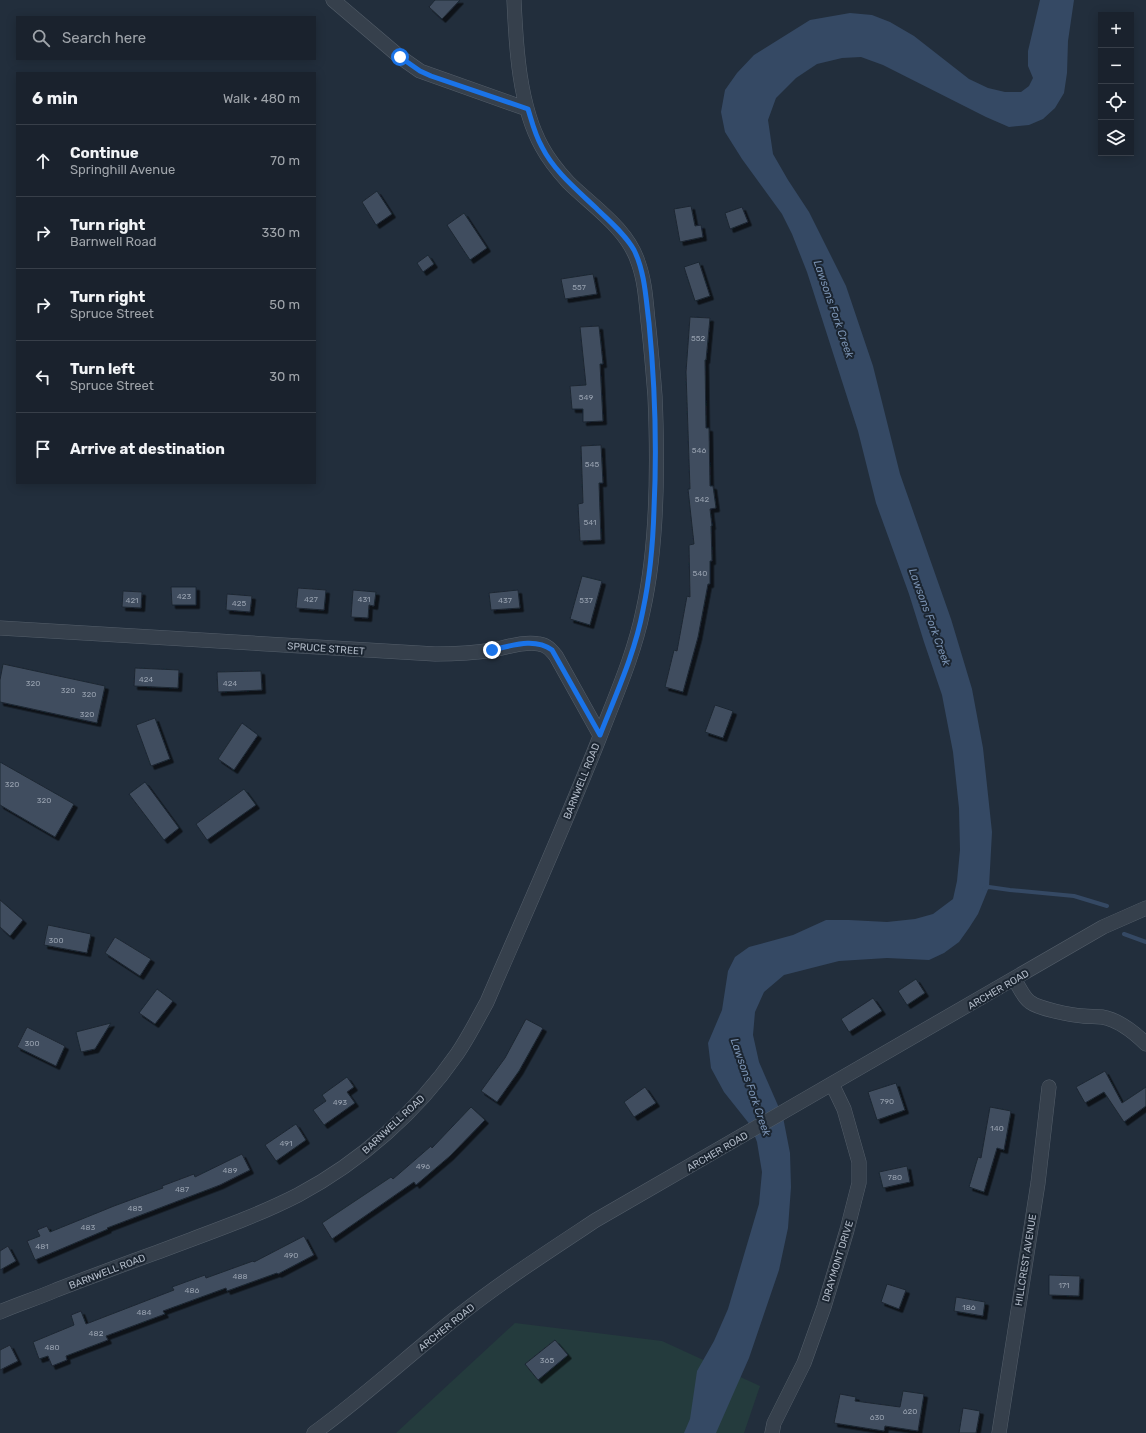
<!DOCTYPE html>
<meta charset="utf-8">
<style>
body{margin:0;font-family:Rubik,sans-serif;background:#272f39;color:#f1f3f6}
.controls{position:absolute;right:12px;top:12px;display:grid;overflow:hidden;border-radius:0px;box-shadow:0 2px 10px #0003}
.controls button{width:36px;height:36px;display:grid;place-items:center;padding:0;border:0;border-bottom:1px solid #383f49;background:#1a222d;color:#f1f3f6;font:20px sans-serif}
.stop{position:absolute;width:12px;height:12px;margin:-9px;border:3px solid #1a73e8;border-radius:50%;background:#fff}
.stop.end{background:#1a73e8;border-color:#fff;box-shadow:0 1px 4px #0008}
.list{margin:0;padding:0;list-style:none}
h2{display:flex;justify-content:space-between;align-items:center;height:52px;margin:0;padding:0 16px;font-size:17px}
h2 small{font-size:13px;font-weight:400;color:#9fa4aa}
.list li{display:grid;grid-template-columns:26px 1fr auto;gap:12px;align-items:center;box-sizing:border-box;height:72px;padding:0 16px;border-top:1px solid #383f49}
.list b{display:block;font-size:15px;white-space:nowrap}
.list p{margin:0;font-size:13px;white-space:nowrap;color:#9fa4aa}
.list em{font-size:13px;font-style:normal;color:#9fa4aa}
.icon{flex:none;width:22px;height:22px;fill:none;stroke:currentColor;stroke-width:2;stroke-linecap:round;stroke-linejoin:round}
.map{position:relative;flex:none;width:1146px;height:1433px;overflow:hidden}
.search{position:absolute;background:#1a222d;box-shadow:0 2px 10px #0003;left:16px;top:16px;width:300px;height:44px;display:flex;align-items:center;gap:10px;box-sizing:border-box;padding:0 14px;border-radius:0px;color:#9fa4aa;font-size:15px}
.panel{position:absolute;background:#1a222d;box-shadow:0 2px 10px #0003;left:16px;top:72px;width:300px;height:412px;border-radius:0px}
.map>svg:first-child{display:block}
.green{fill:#243b3d}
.water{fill:#354964}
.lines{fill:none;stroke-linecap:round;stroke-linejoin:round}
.stream{stroke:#354964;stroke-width:4}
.building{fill:#414e5e;stroke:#1d2733;filter:url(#shadow)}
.street-casing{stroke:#545e6a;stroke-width:15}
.street{stroke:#36404c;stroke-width:14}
.route{stroke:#1a73e8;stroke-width:5}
.labels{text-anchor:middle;stroke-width:4;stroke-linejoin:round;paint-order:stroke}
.number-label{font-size:8px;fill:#96a0ae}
.street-label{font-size:10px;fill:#b2bbc8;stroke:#1b2531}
.water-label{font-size:11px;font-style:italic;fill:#7991b1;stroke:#1b2531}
</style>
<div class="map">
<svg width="1146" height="1433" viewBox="0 0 1146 1433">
<defs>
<filter id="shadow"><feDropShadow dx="3.5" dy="3.5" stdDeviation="0" flood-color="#0009"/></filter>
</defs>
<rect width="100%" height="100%" fill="#222e3c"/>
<path class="green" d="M515 1323 662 1341 760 1386 744 1433H396Z"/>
<path class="water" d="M1040 0H1074L1068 41 1067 73 1064 93 1055 108 1043 119 1029 125 1009 127 986 117 883 65 861 57 842 58 817 64 796 78 776 98 768 120 773 154 788 180 809 212 846 286 873 366 900 474 951 619 972 689 983 748 992 832 989 887 978 914 969 928 959 942 944 953 929 960 887 958 839 961 784 975 764 992 755 1012 753 1035 759 1062 783 1117 790 1153 791 1187 788 1228 779 1270 749 1358 716 1433H684L690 1419 697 1371 714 1341 728 1309 759 1204 762 1172 757 1142 751 1126 724 1092 711 1068 708 1043 722 1010 728 971 735 957 749 947 793 935 826 920H849L887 922 915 919 933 914 953 899 957 881 960 850 959 808 953 752 942 695 924 642 909 594 876 503 858 431 807 272 792 234 782 214 742 159 725 132 721 112 725 90 737 73 754 55 810 20 850 13 872 15 890 22 914 36 969 79 988 88 1005 92H1021L1029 86 1033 78 1028 66V51Z"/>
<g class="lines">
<path class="stream" d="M984 889 989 887 1010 890 1074 896 1107 906
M1124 934 1146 942"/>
</g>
<path class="building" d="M435 0H460L442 19 429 7Z
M377 191 392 214 376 225 362 202Z
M691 206 695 226 701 225 703 237 680 242 674 209Z
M742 207 748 222 730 229 725 213Z
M464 213 487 248 470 260 447 225Z
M428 255 434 264 423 272 417 263Z
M699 262 710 296 695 301 684 267Z
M593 274 597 294 565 299 561 279Z
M690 317 710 318 706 360H705L706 428H709L710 486H713L716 508 710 509 712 526H711L712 561H710V584H708L698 637 683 692 665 687 674 650 677 651 687 596 690 597 689 545 694 544 688 489H690L686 372Z
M599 326 603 364H600L603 421 583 422V409H572L570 386 586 385 580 327Z
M601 445 603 483H599L601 540 580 541 578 504 583 503 581 446Z
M582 576 602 581 590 625 570 619Z
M171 587H196V605H172Z
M298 588 326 590 324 610 296 608Z
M353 590 376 592 374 606 369 605 368 618 351 617Z
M518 590 520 608 491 610 489 593Z
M123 591 142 592 141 608 122 607Z
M227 594 252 596 250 612 226 610Z
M3 664 105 686 97 723 0 702V680Z
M135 668 179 670 178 688 134 686Z
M261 671 262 690 218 692 217 672Z
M715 705 733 711 723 738 705 732Z
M155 718 170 759 151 766 136 725Z
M242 723 258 735 234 770 218 759Z
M0 762 74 804 55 837 0 805Z
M145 782 179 828 164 840 129 794Z
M244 789 256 805 207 840 196 824Z
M0 900 23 920 10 936 0 927Z
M48 925 91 934 87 953 44 945Z
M115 937 151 959 140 976 105 953Z
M916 979 925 993 907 1005 898 991Z
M157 989 173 1001 155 1024 139 1013Z
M873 998 882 1011 849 1032 841 1019Z
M526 1019 543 1028 519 1071 497 1102 481 1091 505 1058Z
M111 1023 95 1049 81 1052 76 1032Z
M27 1027 65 1046 56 1066 17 1047Z
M1105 1071 1122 1103 1146 1087V1106L1124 1122 1104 1092 1085 1103 1076 1087Z
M347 1077 354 1087 347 1092 355 1103 324 1125 313 1110 326 1101 322 1095Z
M896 1083 905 1110 877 1120 868 1092Z
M645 1087 656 1103 634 1117 624 1102Z
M471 1107 485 1120 450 1156 416 1185 414 1182 332 1239 322 1223 391 1177 393 1179 431 1146 432 1148Z
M990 1107 1011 1111 1004 1150 997 1148 984 1192 969 1187 978 1157 981 1158Z
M296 1124 306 1140 276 1161 265 1145Z
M242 1154 250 1170 220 1185 107 1228 108 1229 35 1260 27 1241 40 1236 37 1230 47 1226 50 1232 114 1206 163 1188 162 1186 194 1174 195 1177Z
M907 1166 910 1182 883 1188 879 1172Z
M304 1236 314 1255 278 1274 277 1273 227 1291 226 1288 163 1311 165 1314 106 1336 108 1340 66 1356 67 1360 52 1366 48 1356 39 1359 33 1342 74 1325 71 1315 81 1311 86 1324 174 1290 172 1287 205 1275 206 1278 253 1261 254 1262Z
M8 1246 16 1261 0 1270V1251Z
M1049 1275 1080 1276 1079 1296 1049 1295Z
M887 1284 906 1290 899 1309 881 1302Z
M956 1297 985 1302 983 1316 954 1311Z
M555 1340 568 1355 538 1380 525 1364Z
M10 1345 18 1361 0 1370V1350Z
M903 1391 924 1394 918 1431 885 1426 884 1431 834 1423 840 1394 856 1397 855 1401 900 1407Z
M963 1408 980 1411 976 1433H959Z"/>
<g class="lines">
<defs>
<path id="street" d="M333 0 400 57 420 71 527 109
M0 628 435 654C454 654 474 653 493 650 507 647 525 641 539 644 547 645 551 650 556 656L600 735
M1014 979C1019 986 1023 997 1030 1002 1039 1009 1071 1015 1083 1016 1089 1017 1096 1016 1102 1017 1119 1020 1134 1032 1146 1044
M0 1312C18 1304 38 1298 56 1290 90 1277 124 1264 158 1252 205 1234 253 1218 298 1195 360 1162 417 1112 457 1054 468 1038 477 1020 487 1002 525 914 564 827 599 739 615 697 634 655 643 611 658 544 658 464 655 396 653 371 651 346 648 321 646 301 645 281 638 262 627 228 592 206 568 182 558 171 549 160 542 147 519 106 516 46 514 0
M314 1433C364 1397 409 1355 457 1317 501 1282 549 1251 596 1220L1103 927 1146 908
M772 1433 774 1423 804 1363 824 1307 847 1230 859 1183V1162L844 1109 832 1084
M999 1433 1038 1183 1049 1087"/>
</defs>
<use href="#street" class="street-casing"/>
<use href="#street" class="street"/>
</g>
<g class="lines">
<path class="route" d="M400 57 420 71 431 76 528 109C532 122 535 135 542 147 554 171 576 189 596 208 609 221 625 234 634 250 645 272 646 300 649 323 655 385 657 447 654 509 653 543 650 577 643 610 635 653 616 694 600 735L552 650C534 637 511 646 492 650"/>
</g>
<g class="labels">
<g class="number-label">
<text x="579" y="290">557</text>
<text x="698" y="341">552</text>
<text x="586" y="400">549</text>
<text x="699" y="453">546</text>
<text x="592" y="467">545</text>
<text x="702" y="502">542</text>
<text x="590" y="525">541</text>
<text x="700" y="576">540</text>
<text x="184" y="599">423</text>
<text x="311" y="602">427</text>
<text x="364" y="602">431</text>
<text x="132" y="603">421</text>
<text x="505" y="603">437</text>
<text x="586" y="603">537</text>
<text x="239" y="606">425</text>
<text x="146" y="682">424</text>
<text x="33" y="686">320</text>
<text x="230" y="686">424</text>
<text x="68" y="693">320</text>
<text x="89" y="697">320</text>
<text x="87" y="717">320</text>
<text x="12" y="787">320</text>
<text x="44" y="803">320</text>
<text x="56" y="943">300</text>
<text x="32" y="1046">300</text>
<text x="887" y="1104">790</text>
<text x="340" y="1105">493</text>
<text x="997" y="1131">140</text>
<text x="286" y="1146">491</text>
<text x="423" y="1169">496</text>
<text x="230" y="1173">489</text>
<text x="895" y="1180">780</text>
<text x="182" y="1192">487</text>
<text x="135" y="1211">485</text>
<text x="88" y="1230">483</text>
<text x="42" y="1249">481</text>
<text x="291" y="1258">490</text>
<text x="240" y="1279">488</text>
<text x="1064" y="1288">171</text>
<text x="192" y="1293">486</text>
<text x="969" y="1310">186</text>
<text x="144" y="1315">484</text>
<text x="96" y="1336">482</text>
<text x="52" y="1350">480</text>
<text x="547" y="1363">365</text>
<text x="910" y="1414">620</text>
<text x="877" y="1420">630</text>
</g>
<g class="street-label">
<text transform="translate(326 648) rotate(4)" y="4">SPRUCE STREET</text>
<text transform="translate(581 781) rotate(-68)" y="4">BARNWELL ROAD</text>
<text transform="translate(998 989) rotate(-30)" y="4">ARCHER ROAD</text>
<text transform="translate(393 1124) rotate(-43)" y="4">BARNWELL ROAD</text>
<text transform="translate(717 1151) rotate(-30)" y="4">ARCHER ROAD</text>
<text transform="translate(1025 1260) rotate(-81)" y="4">HILLCREST AVENUE</text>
<text transform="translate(837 1261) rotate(-73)" y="4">DRAYMONT DRIVE</text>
<text transform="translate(107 1271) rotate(-21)" y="4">BARNWELL ROAD</text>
<text transform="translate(446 1327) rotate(-39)" y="4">ARCHER ROAD</text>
</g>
<g class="water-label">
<text transform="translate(834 309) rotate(71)" y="4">Lawsons Fork Creek</text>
<text transform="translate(930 617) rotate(70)" y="4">Lawsons Fork Creek</text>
<text transform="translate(751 1087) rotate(71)" y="4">Lawsons Fork Creek</text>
</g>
</g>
</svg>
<div class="controls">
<button>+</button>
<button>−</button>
<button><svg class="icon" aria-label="locate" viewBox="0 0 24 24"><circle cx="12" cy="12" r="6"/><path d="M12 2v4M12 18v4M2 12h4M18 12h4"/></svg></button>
<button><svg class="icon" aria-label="layers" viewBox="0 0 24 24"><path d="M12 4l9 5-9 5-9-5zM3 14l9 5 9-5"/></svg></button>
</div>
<div class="stop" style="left:400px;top:57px"></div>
<div class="stop end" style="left:492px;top:650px"></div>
<div class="search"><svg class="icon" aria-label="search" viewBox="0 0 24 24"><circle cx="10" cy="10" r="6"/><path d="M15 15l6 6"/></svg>Search here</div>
<section class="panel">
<h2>6 min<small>Walk · 480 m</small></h2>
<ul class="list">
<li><svg class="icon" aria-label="ahead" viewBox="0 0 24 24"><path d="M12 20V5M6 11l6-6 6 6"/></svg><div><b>Continue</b><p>Springhill Avenue</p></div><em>70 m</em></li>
<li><svg class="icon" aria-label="right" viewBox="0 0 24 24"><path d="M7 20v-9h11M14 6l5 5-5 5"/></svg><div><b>Turn right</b><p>Barnwell Road</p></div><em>330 m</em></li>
<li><svg class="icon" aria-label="right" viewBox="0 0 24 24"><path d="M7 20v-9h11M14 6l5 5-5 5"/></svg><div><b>Turn right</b><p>Spruce Street</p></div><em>50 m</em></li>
<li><svg class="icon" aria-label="left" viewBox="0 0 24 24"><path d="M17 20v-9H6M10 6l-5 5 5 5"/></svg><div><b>Turn left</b><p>Spruce Street</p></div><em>30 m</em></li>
<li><svg class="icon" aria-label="arrive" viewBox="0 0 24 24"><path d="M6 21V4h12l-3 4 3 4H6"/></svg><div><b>Arrive at destination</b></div></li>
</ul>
</section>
</div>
